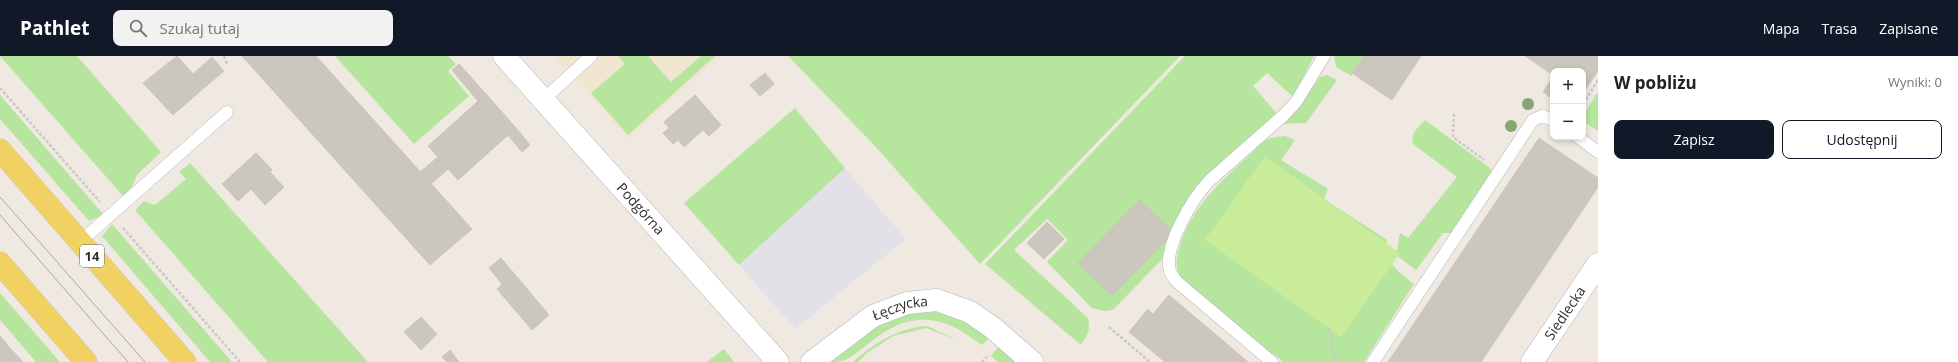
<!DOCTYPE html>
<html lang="pl">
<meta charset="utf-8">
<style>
body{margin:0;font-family:"Open Sans",sans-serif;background:#f2f2f2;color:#222}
.controls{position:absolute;right:12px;top:12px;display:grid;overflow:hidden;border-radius:8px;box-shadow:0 2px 6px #0003}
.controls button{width:36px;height:36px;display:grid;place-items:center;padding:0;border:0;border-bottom:1px solid #e0e0e0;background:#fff;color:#222;font:20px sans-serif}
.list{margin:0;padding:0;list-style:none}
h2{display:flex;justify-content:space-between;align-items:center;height:52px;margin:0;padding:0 16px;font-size:17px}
h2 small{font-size:13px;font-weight:400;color:#767676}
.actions{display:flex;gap:8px;padding:12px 16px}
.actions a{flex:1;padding:9px 0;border:1px solid #111827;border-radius:8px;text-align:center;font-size:14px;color:#111827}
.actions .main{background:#111827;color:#fff}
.icon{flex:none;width:22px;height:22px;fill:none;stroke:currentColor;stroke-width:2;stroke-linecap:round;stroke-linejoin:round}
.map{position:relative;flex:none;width:1598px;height:306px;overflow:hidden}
header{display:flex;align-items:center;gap:24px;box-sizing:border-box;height:56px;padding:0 20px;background:#111827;color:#fff}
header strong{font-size:19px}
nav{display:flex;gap:22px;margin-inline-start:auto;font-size:14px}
.search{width:280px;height:36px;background:#f2f2f2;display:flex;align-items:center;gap:10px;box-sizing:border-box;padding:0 14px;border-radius:8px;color:#767676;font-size:15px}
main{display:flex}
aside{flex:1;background:#fff}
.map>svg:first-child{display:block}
.industrial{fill:#e3e1e8}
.education{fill:#f0e6d1}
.green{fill:#b6e59e}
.pitch{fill:#c9ec9a}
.building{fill:#cbc7bf;stroke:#cbc5ba}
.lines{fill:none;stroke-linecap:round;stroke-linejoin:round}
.service-casing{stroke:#b4b7c1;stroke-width:13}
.minor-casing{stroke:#b4b7c1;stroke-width:23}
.primary-casing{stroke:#c9c9c9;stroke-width:23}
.path{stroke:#c9c9c9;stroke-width:2.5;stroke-dasharray:3 2;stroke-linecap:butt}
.service{stroke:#fff;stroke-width:12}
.minor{stroke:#fff;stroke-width:22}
.primary{stroke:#f2d163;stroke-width:22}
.tram{stroke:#a3a6b8;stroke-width:1}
.tree{fill:#84a574}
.labels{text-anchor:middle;stroke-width:3;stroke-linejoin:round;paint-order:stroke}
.shield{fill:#fff;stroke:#6d6d6d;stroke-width:1}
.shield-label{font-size:13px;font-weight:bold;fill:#2e2e2e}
.street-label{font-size:14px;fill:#2e2e2e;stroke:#fff}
</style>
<header>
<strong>Pathlet</strong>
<div class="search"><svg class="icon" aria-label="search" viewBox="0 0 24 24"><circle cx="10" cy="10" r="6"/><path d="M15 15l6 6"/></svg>Szukaj tutaj</div>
<nav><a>Mapa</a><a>Trasa</a><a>Zapisane</a></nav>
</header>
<main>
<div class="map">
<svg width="1598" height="306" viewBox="0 0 1598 306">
<rect width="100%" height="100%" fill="#efe9e1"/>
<path class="industrial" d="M845 112 906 183 795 273 739 209Z"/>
<path class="education" d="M553 0H720L628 83Z"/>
<path class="green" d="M0 0H77L161 96 137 119 132 131 123 140Z
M335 0H448L456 8 448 15 469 40 414 88Z
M618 0H648L671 26 701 0H715L628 79 591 37 625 8Z
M788 0H1180L980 208 874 89Z
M1185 0H1314L1293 41 1267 17 1253 30 1278 59 1193 137 1165 200 1113 254 1105 255 1092 252 1047 206 1068 184 1047 163 1014 194 1088 262C1091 273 1087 280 1081 289L985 208Z
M1334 0H1364L1352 17V20L1336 11Z
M1327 19 1337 24 1306 67 1281 68C1298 55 1308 38 1320 21Z
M1598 36V75L1583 65V59Z
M0 39 103 158 99 161 89 165 0 63Z
M795 52 845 112 739 209 684 147Z
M1425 64 1490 112 1492 117 1452 177H1443L1416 214 1396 199 1400 177 1408 182 1457 121 1413 88C1410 77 1418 72 1425 64Z
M1285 80 1295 84 1281 104 1328 133 1324 143 1387 184C1386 208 1397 215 1414 228L1364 306H1283L1274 298 1265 295 1180 222C1174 208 1177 200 1181 186 1195 146 1226 121 1256 93 1264 82 1272 81 1285 80Z
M190 107 368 306H268L135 154 144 145 155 149 186 123 179 116Z
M112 168 232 306H210L102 180Z
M0 237 60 306H36L0 264Z
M930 252C952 259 972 266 989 282L982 289C971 282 959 272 947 268 916 257 892 268 868 288 850 301 850 306 828 306L888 263Z
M927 270 960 285 926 272 893 280 867 297 858 306H853C874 287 898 272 927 270Z
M998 291 1016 306H998L991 300Z
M724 293 734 306H707Z"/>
<path class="pitch" d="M1265 100 1400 197 1341 281 1205 184Z"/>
<path class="building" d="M177 0 205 31 173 59 143 27Z
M242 0H316L472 173 430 209Z
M1364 0H1421L1392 44 1352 17Z
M1525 0H1598V15L1583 37V15H1553V19Z
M212 1 224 15 205 31 193 18Z
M459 8 486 38 478 45 452 14Z
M765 17 774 28 760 40 750 29Z
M1553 21V43L1543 36Z
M486 38 516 72 458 124 448 113 431 128 420 116 438 101 428 90Z
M695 39 721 69 709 80 703 74 684 91 678 84 673 88 663 77 669 72 664 66Z
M516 72 530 89 522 96 508 79Z
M1539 82 1598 122V131L1481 306H1388Z
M256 97 272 114 238 145 222 128Z
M270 116 284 131 265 149 251 133Z
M1139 144 1174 176 1112 240 1078 207Z
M1047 166 1064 183 1044 203 1027 187Z
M501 202 549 259 532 274 497 233 502 228 489 212Z
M1169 239 1248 306H1165L1129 276 1148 253 1153 258Z
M421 261 437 278 429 286 413 268Z
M413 268 429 286 421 294 404 276Z
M0 280 10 292 0 301Z
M10 292 23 306H0V301Z
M450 294 459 306H447L442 301Z"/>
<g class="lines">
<defs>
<path id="service" d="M543 44 591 0
M1578 81 1598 96
M80 186 227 56
M1272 306 1176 225C1174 222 1171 218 1170 215 1163 191 1193 142 1209 125L1284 59 1296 46 1324 0
M1373 306 1533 64 1542 60 1553 64"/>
<g id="minor">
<path id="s1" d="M504 0 778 306"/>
<path id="s2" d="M812 306 873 260 907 247 937 244 970 256 993 272 1032 306"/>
<path id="s3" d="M1532 306 1598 208"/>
</g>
<path id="primary" d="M0 94 185 306
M0 207 86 306"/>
</defs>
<use href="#service" class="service-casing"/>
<use href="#minor" class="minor-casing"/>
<use href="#primary" class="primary-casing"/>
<path class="path" d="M224 0 227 8
M0 32 100 146
M1583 48 1598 24
M1454 58 1453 81 1484 104
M123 172 240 306
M1109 271 1150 306
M1329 272 1335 306
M982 306 987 301"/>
<use href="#service" class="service"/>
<use href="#minor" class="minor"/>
<use href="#primary" class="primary"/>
<path class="tram" d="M0 141 145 306
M0 159 128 306"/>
</g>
<g class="tree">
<circle cx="1528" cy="48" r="6"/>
<circle cx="1511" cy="70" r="6"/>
</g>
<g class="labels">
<rect class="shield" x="80" y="189" width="24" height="22" rx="3"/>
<g class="shield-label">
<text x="92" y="205">14</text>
</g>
<g class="street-label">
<text dy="5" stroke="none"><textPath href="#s1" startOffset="205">Podgórna</textPath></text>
<text dy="5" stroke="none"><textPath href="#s2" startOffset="105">Łęczycka</textPath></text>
<text dy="5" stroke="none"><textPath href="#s3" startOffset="59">Siedlecka</textPath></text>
</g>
</g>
</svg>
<div class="controls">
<button>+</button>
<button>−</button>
</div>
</div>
<aside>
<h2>W pobliżu<small>Wyniki: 0</small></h2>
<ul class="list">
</ul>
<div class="actions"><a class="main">Zapisz</a><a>Udostępnij</a></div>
</aside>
</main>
